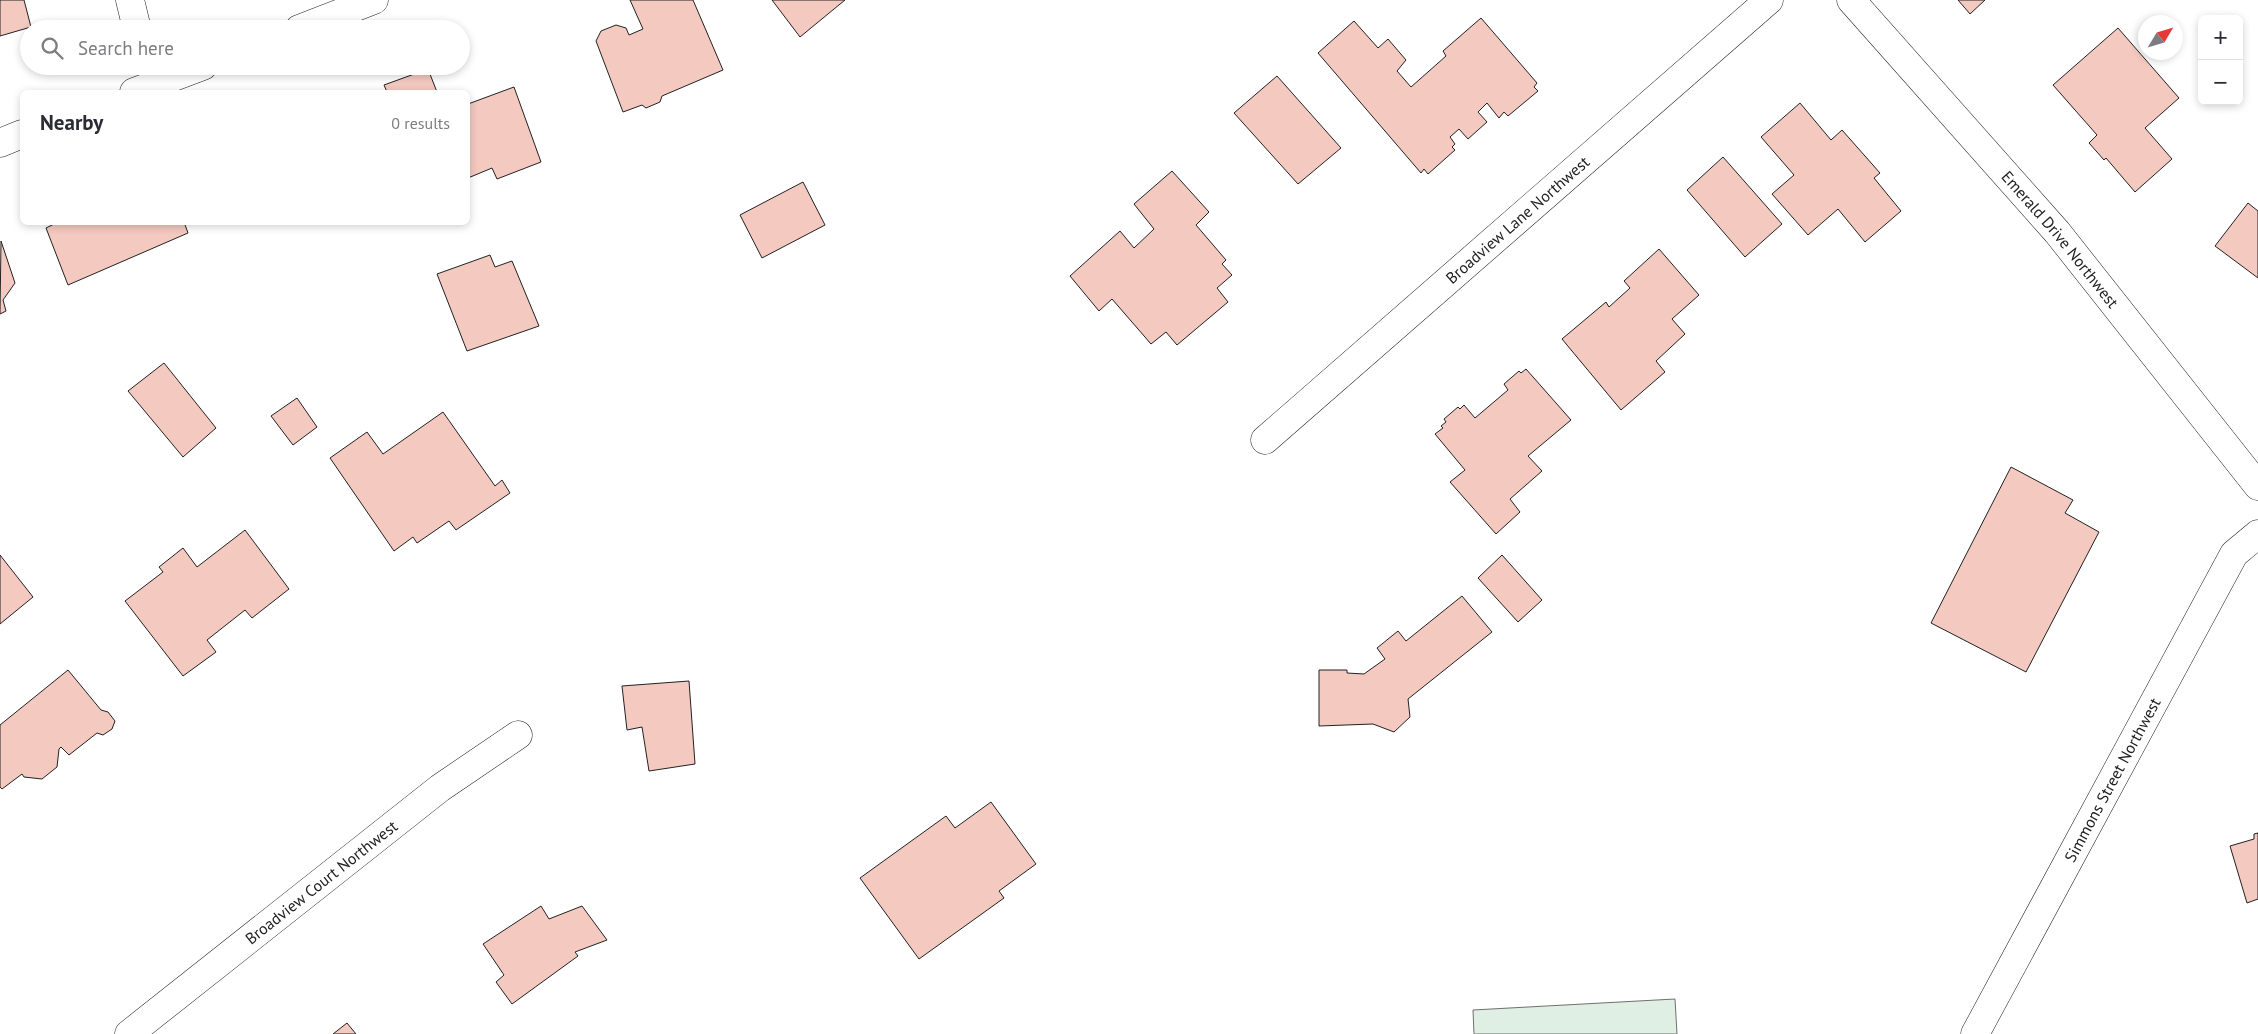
<!DOCTYPE html>
<meta charset="utf-8">
<style>
body{margin:0;font-family:"PT Sans",sans-serif;background:#f7f7f7;color:#2b2b33}
.controls{position:absolute;right:15px;top:15px;display:grid;overflow:hidden;border-radius:8px;box-shadow:0 2px 8px #0003}
.controls button{width:45px;height:45px;display:grid;place-items:center;padding:0;border:0;border-bottom:1px solid #e1e1e2;background:#fff;color:#2b2b33;font:25px sans-serif}
.compass{position:absolute;left:2138px;top:15px;width:45px;height:45px;border-radius:50%;background:#fff;box-shadow:0 2px 8px #0003;rotate:52deg}
.list{margin:0;padding:0;list-style:none}
h2{display:flex;justify-content:space-between;align-items:center;height:65px;margin:0;padding:0 20px;font-size:21px}
h2 small{font-size:16px;font-weight:400;color:#7c7c81}
.icon{flex:none;width:28px;height:28px;fill:none;stroke:currentColor;stroke-width:2;stroke-linecap:round;stroke-linejoin:round}
.map{position:relative;flex:none;width:2258px;height:1034px;overflow:hidden}
.search{position:absolute;background:#fff;box-shadow:0 2px 8px #0003;left:20px;top:20px;width:450px;height:55px;display:flex;align-items:center;gap:12px;box-sizing:border-box;padding:0 18px;border-radius:28px;color:#7c7c81;font-size:19px}
.panel{position:absolute;background:#fff;box-shadow:0 2px 8px #0003;left:20px;top:90px;width:450px;height:135px;border-radius:8px}
.map>svg:first-child{display:block}
.green{fill:#e0efe3;stroke:#6f6f6f}
.building{fill:#f3c9c0;stroke:#222}
.lines{fill:none;stroke-linecap:round;stroke-linejoin:round}
.street-casing{stroke:#222;stroke-width:29}
.street{stroke:#fff;stroke-width:28}
.labels{text-anchor:middle;stroke-width:4;stroke-linejoin:round;paint-order:stroke}
.street-label{font-size:16px;fill:#222;stroke:#fff}
</style>
<div class="map">
<svg width="2258" height="1034" viewBox="0 0 2258 1034">
<rect width="100%" height="100%" fill="#fff"/>
<path class="green" d="M1675 999 1677 1034H1474L1473 1010Z"/>
<path class="building" d="M0 0H24L31 27 0 36Z
M630 0H693L723 70 662 96 660 102 646 108 642 105 623 112 596 41 601 31 616 25 626 28 629 35 643 29Z
M772 0H845L800 37Z
M1958 0H1985L1970 14Z
M1481 18 1537 83 1534 87 1538 91 1508 116 1504 112 1499 118 1487 103 1478 112 1487 122 1468 139 1459 129 1450 137 1455 144 1452 147 1455 150 1428 174 1424 169 1421 173 1318 53 1354 21 1378 48 1388 39 1406 60 1397 71 1411 87 1446 56 1443 51Z
M2118 28 2179 98 2145 128 2172 159 2135 192 2106 158 2104 160 2089 143 2097 135 2053 85Z
M428 69 437 92H387L384 85Z
M1277 76 1341 148 1298 184 1234 113Z
M514 87 541 162 497 179 492 168 468 178V104Z
M1800 103 1831 140 1842 130 1880 173 1874 178 1901 211 1865 242 1838 209 1808 235 1772 194 1794 175 1761 137Z
M1723 157 1782 224 1745 257 1687 190Z
M1172 171 1209 212 1196 225 1226 260 1222 264 1232 275 1217 288 1228 302 1177 345 1166 332 1151 344 1112 299 1099 311 1070 276 1120 231 1134 248 1154 229 1134 204Z
M803 182 825 225 762 258 740 215Z
M2248 203 2258 211V278L2215 246Z
M58 222H184L188 233 68 285 46 228Z
M1 241 15 283 3 300 6 311 0 314Z
M1659 249 1699 295 1672 319 1685 334 1656 361 1665 372 1621 410 1562 339 1606 302 1609 307 1630 288 1624 281Z
M490 255 495 267 512 261 539 326 467 351 437 274Z
M164 363 216 428 183 457 128 391Z
M1526 369 1571 420 1528 456 1542 471 1510 499 1520 512 1496 534 1450 482 1465 470 1435 434 1443 428 1441 426 1446 422 1444 419 1458 407 1460 409 1464 405 1475 418 1508 390 1504 384 1519 371 1521 373Z
M297 398 317 427 293 445 271 416Z
M443 412 495 486 502 480 510 493 456 530 449 521 417 543 413 537 394 551 330 458 367 432 383 454Z
M2011 467 2073 500 2065 513 2099 532 2026 672 1931 623Z
M245 530 289 589 252 618 245 610 207 640 216 652 183 676 125 601 163 572 159 567 183 548 197 567Z
M0 555 33 597 0 624Z
M1502 555 1542 600 1518 622 1478 578Z
M1462 596 1492 632 1408 699 1410 717 1394 732 1373 724 1319 726V670H1347V673L1364 674 1385 659 1377 648 1398 631 1406 641Z
M68 670 101 710 108 712 115 721 112 729 103 735 97 733 69 755 61 747 59 749 57 767 42 779 24 777 22 774 2 789 0 787V725Z
M689 681 695 764 649 771 642 727 627 730 622 686Z
M991 802 1036 864 999 891 1004 898 919 959 860 878 946 816 955 828Z
M2258 833V899L2247 903 2230 846 2254 839V834Z
M541 906 549 919 582 906 607 940 575 952 578 956 512 1004 496 982 504 975 483 944Z
M347 1023 356 1034H333Z"/>
<g class="lines">
<defs>
<g id="street">
<path d="M130 0 137 29"/>
<path id="s1" d="M1851 0 2057 232 2258 486"/>
<path d="M299 29 374 0"/>
<path d="M134 92 203 66"/>
<path d="M0 143 22 134"/>
<path id="s2" d="M1265 440 1769 0"/>
<path id="s3" d="M129 1034 440 788 518 735"/>
<path id="s4" d="M1975 1034 2234 554 2258 534"/>
</g>
</defs>
<use href="#street" class="street-casing"/>
<use href="#street" class="street"/>
</g>
<g class="labels">
<g class="street-label">
<text dy="6" stroke="none"><textPath href="#s2" startOffset="335">Broadview Lane Northwest</textPath></text>
<text dy="6" stroke="none"><textPath href="#s1" startOffset="318">Emerald Drive Northwest</textPath></text>
<text dy="6" stroke="none"><textPath href="#s4" startOffset="289">Simmons Street Northwest</textPath></text>
<text dy="6" stroke="none"><textPath href="#s3" startOffset="245">Broadview Court Northwest</textPath></text>
</g>
</g>
</svg>
<div class="controls">
<button>+</button>
<button>−</button>
</div>
<svg class="compass" viewBox="-18 -18 36 36"><path d="M0-13l5 13h-10z" fill="#e53935"/><path d="M0 13l5-13h-10z" fill="#7c7c81"/></svg>
<div class="search"><svg class="icon" aria-label="search" viewBox="0 0 24 24"><circle cx="10" cy="10" r="6"/><path d="M15 15l6 6"/></svg>Search here</div>
<section class="panel">
<h2>Nearby<small>0 results</small></h2>
<ul class="list">
</ul>
</section>
</div>
